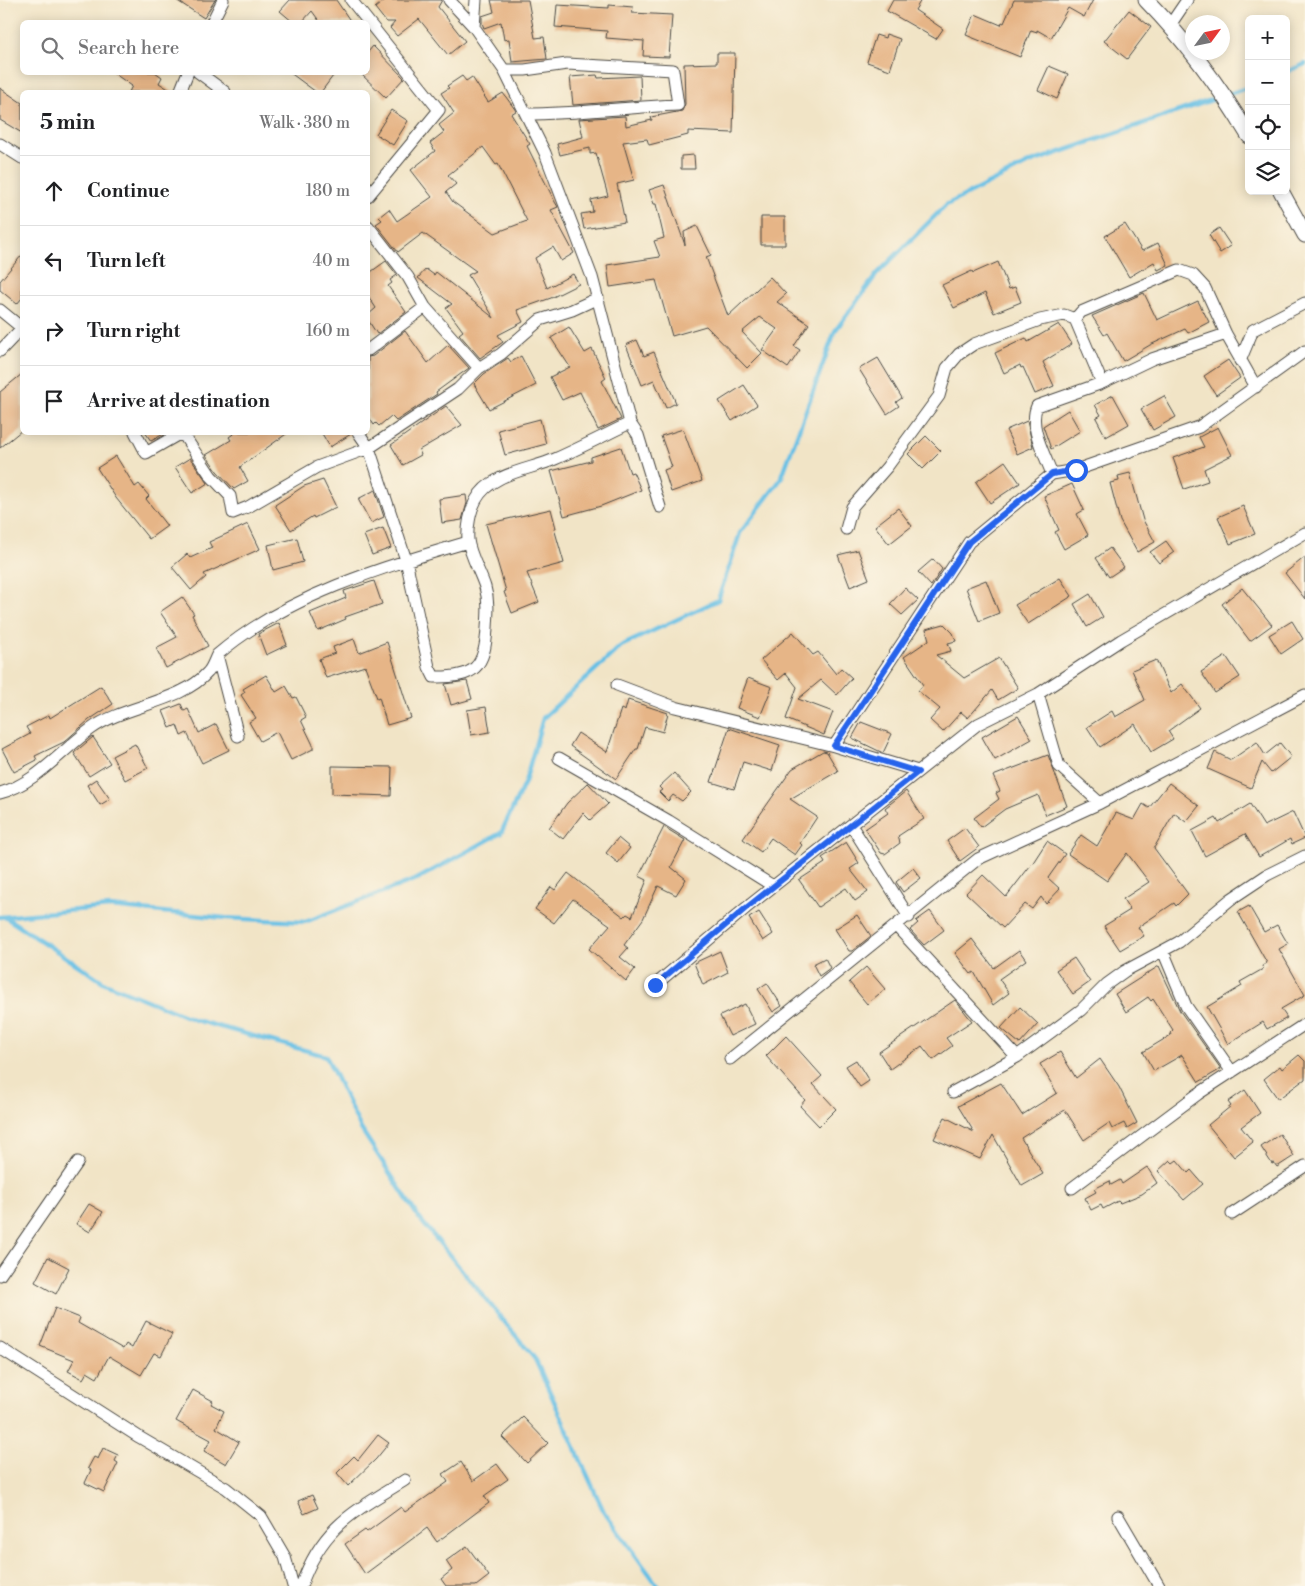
<!DOCTYPE html>
<meta charset="utf-8">
<style>
body{margin:0;font-family:"Libre Bodoni",serif;background:#f2f2f2;color:#202124}
.controls{position:absolute;right:15px;top:15px;display:grid;overflow:hidden;border-radius:8px;box-shadow:0 2px 12px #0003}
.controls button{width:45px;height:45px;display:grid;place-items:center;padding:0;border:0;border-bottom:1px solid #e0e0e0;background:#fff;color:#202124;font:25px sans-serif}
.compass{position:absolute;left:1185px;top:15px;width:45px;height:45px;border-radius:50%;background:#fff;box-shadow:0 2px 12px #0003;rotate:57deg}
.stop{position:absolute;width:15px;height:15px;margin:-11px;border:4px solid #2563eb;border-radius:50%;background:#fff}
.stop.end{background:#2563eb;border-color:#fff;box-shadow:0 1px 5px #0008}
.list{margin:0;padding:0;list-style:none}
h2{display:flex;justify-content:space-between;align-items:center;height:65px;margin:0;padding:0 20px;font-size:21px}
h2 small{font-size:16px;font-weight:400;color:#757577}
.list li{display:grid;grid-template-columns:32px 1fr auto;gap:15px;align-items:center;box-sizing:border-box;height:70px;padding:0 20px;border-top:1px solid #e0e0e0}
.list b{display:block;font-size:19px;white-space:nowrap}
.list em{font-size:16px;font-style:normal;color:#757577}
.icon{flex:none;width:28px;height:28px;fill:none;stroke:currentColor;stroke-width:2;stroke-linecap:round;stroke-linejoin:round}
.map{position:relative;flex:none;width:1305px;height:1586px;overflow:hidden}
.search{position:absolute;background:#fff;box-shadow:0 2px 12px #0003;left:20px;top:20px;width:350px;height:55px;display:flex;align-items:center;gap:12px;box-sizing:border-box;padding:0 18px;border-radius:8px;color:#757577;font-size:19px}
.panel{position:absolute;background:#fff;box-shadow:0 2px 12px #0003;left:20px;top:90px;width:350px;height:345px;border-radius:8px}
.map>svg:first-child{display:block}
.lines{fill:none;stroke-linecap:round;stroke-linejoin:round}
.stream{stroke:#68c0e5;stroke-width:4.5}
.building{fill:#e6b587;fill-rule:evenodd}
.minor-casing{stroke:#494742;stroke-width:13}
.tertiary-casing{stroke:#494742;stroke-width:17}
.minor{stroke:#fff;stroke-width:11}
.tertiary{stroke:#fff;stroke-width:15}
.route{stroke:#2563eb;stroke-width:6}
</style>
<div class="map">
<svg width="1305" height="1586" viewBox="0 0 1305 1586">
<rect width="100%" height="100%" fill="#fcf5e5"/>
<filter id="ink" filterUnits="userSpaceOnUse"><feTurbulence type="fractalNoise" baseFrequency=".02" numOctaves="2"/><feDisplacementMap in="SourceGraphic" scale="10" xChannelSelector="R" yChannelSelector="G"/><feConvolveMatrix kernelMatrix="1 2 1 2 8 2 1 2 1" color-interpolation-filters="sRGB"/></filter>
<filter id="wash" filterUnits="userSpaceOnUse"><feTurbulence type="fractalNoise" baseFrequency=".0096" numOctaves="4" result="noise"/><feDisplacementMap in="SourceGraphic" scale="20" xChannelSelector="R" yChannelSelector="G"/><feGaussianBlur stdDeviation="1.12" result="paint"/><feColorMatrix in="noise" values="0 0 0 0 0 0 0 0 0 0 0 0 0 0 0 0 0 1.4 0 .05"/><feComposite in="paint" operator="in"/></filter>
<g filter="url(#wash)">
<rect width="100%" height="100%" fill="#f1e4c6"/>
<g class="lines">
<path class="stream" d="M1286 72 1305 64
M0 917 110 907 225 918 305 922 417 879 501 833 525 782 543 718 621 646 718 600 740 533 781 479 835 331 877 274 946 205 1029 163 1249 87
M5 917 105 983 195 1020 326 1056 361 1129 419 1218 535 1359 604 1512 658 1586"/>
</g>
<g id="blocks">
<path class="building" d="M176 0H215L204 18Z
M290 0H336L351 22H320L312 11 302 22H293L280 11Z
M385 0H442L438 7 465 41 448 55 419 19 397 36 390 28 395 22H386L375 8Z
M491 0H528L535 38 544 37 547 59 512 62 509 39 504 40 501 22 484 28 482 23V16L494 12Z
M893 0H921L915 10 943 29 936 39 887 11Z
M1014 0H1093L1084 17 1068 8 1051 38 1037 30V32L1031 30 1020 57 966 35 975 14 1001 25 1002 22 1004 23Z
M557 5 609 8V5L633 7 632 13 672 15 669 57 643 56 644 41 606 38 607 31 555 27Z
M1129 10 1151 27 1127 59 1104 41Z
M886 34 900 39 890 70 867 62 876 35 885 38Z
M373 46 404 78 386 98 359 72H368V52Z
M717 53H735L733 133 688 131V135L649 145 647 139 623 142 634 180 617 184 625 222 584 229 581 214 593 212 591 200 608 196 596 153 590 154V148L560 155 557 144 583 137 579 119 625 116 626 126 652 120 651 117 682 111 685 104 684 64 717 63Z
M1049 66 1068 74 1057 99 1038 90Z
M112 72H155L162 77 159 83 173 92H129L132 86Z
M289 72H336L321 92H316Z
M597 75 598 78 640 76 641 100 573 105 570 77Z
M462 76 466 81 472 77 488 102 503 93 514 108 516 111 511 114 530 144 527 146 555 202 558 207 551 210 574 253 561 261 553 247 535 258 547 288 573 274 579 284 551 298 517 310 523 322 498 335 503 342 480 358 459 334 463 331 446 308 452 304 418 278 426 269 434 275 436 272 494 318 468 275 476 271 423 233 398 252 376 224 382 220 379 217 389 209 397 221 432 197 411 170 435 151 430 143 444 132 439 125 454 113 441 93 449 88 447 86ZM483 147 496 165 498 164 527 221 495 233 453 202 446 192 456 184 448 175Z
M0 88 22 103V133L0 120Z
M391 110 408 121 393 145 376 134Z
M694 155 695 169H681V156Z
M664 185 685 245 684 232 697 226 711 255 706 257 728 316 770 277 786 294 777 302 809 324 794 346 800 350 788 368 762 350 777 329 760 317 742 332 762 353 747 368 706 326 672 336 656 280 610 287 607 265 660 257 654 241 664 238 656 204H654L649 190Z
M761 217H785V245H761Z
M1125 224 1142 251 1158 243 1168 265 1158 270 1154 262 1129 277 1105 236Z
M1219 228 1231 246 1220 253 1209 235Z
M22 255V298L17 304 0 290V281Z
M386 261 397 275 390 280 392 283 388 286 406 312 377 334 368 320V315L376 308 368 296V274Z
M998 262 1009 289 1015 287 1021 302 994 313 985 293 954 308 942 285 972 271 973 273Z
M1144 293 1157 320 1198 301 1209 322 1188 333 1185 329 1150 345 1123 361 1107 333 1104 335 1092 316Z
M1059 324 1072 344 1043 362 1054 386 1035 394 1023 367 1021 368 1020 365 1004 373 995 353 1026 338 1028 342Z
M569 327 585 353 592 349 606 378 602 381 621 419 598 430 580 392 562 400 550 377 570 367 551 338Z
M405 331 428 363 448 345 469 368 436 392 437 394 396 421 391 416 379 426 376 423 374 425 368 416V357L373 356Z
M637 340 644 356 654 352 676 403 666 408 654 380 642 385 626 345Z
M521 356 536 385 489 409 474 384 484 374 508 358 511 362Z
M878 358 902 398 896 402 899 406 887 414 859 369Z
M1228 360 1240 378 1216 395 1204 376Z
M22 374V430L0 448V392Z
M744 385 757 405 732 421 719 401Z
M1113 395 1129 424 1106 437 1096 418 1101 415 1095 405Z
M1164 396 1176 417 1153 430 1141 409Z
M446 406 462 425 419 450 421 455 403 465 391 445Z
M1068 410 1080 431 1051 449 1043 426Z
M540 419 546 444 505 455 498 430Z
M1027 421 1033 447 1017 454 1006 430Z
M1218 427 1232 455 1204 469 1208 481 1184 489 1173 458 1204 447 1199 437Z
M683 429 702 481 671 492 664 470 672 467 661 436Z
M145 432H167L151 441Z
M236 432H289L240 467 248 481 234 489 217 471 206 455 231 440 229 437Z
M321 432H351V434L330 447Z
M926 436 941 451 923 469 908 454Z
M621 447 630 473 633 472 641 490 601 506 564 516 551 471 591 461V457Z
M116 456 135 487 139 484 149 496 146 499 167 526 149 539 116 498 97 468Z
M190 458 208 483 192 493 175 467Z
M1005 461 1020 483 990 503 976 482Z
M1130 473 1143 520 1155 542 1137 552 1120 521 1110 483 1119 481 1118 476Z
M323 480 336 507 314 518 313 516 291 530 275 505 304 486Z
M1072 484 1084 510 1077 514 1088 535 1064 549 1055 532 1059 530 1044 496Z
M375 490 384 517 371 523 358 499Z
M466 495 467 503 462 520 442 523 439 499Z
M1243 506 1255 534 1230 544 1218 517Z
M898 508 912 526 889 544 875 526Z
M551 509 556 528H554L564 563 527 573 539 602 512 613 504 592 506 591 486 524Z
M248 524 260 549 204 574 206 577 191 590 172 567 187 554 190 558 212 548 209 542Z
M383 528 391 548 372 555 364 535Z
M297 538 303 562 273 570 268 545Z
M1166 541 1174 552 1159 563 1150 552Z
M1110 548 1124 567 1109 577 1096 558Z
M858 550 869 579 850 587 838 555Z
M1305 557V599L1285 573Z
M933 559 942 569 931 586 918 572Z
M1060 578 1072 596 1028 624 1015 605Z
M986 580 999 613 979 621 966 588Z
M374 581 382 604 345 617 346 619 318 631 310 613 346 598 344 591Z
M905 588 918 600 902 615 890 604Z
M1242 588 1272 625 1250 641 1222 604Z
M1090 594 1103 617 1087 627 1074 604Z
M182 597 194 614 192 615 208 646 166 668 156 648 177 637 160 612Z
M1292 621 1303 639 1281 654 1269 635Z
M279 623 287 645 266 655 258 634Z
M944 624 953 633 956 641 948 643 951 651 936 655 964 678 999 658 1018 688 998 700 992 690 968 718 961 712 943 732 930 720 940 709 918 691 923 685 904 657 929 640 926 629Z
M793 632 813 655 818 652 836 674 841 668 852 678 837 695 821 680 798 699 833 712 824 735 786 719 797 687 786 673 778 680 761 660Z
M354 639 359 653 387 642 411 718 387 725 379 697 377 698 365 666 326 678 319 659 335 653 333 647Z
M1226 656 1240 677 1215 693 1201 672Z
M1156 660 1171 693 1182 684 1200 708 1168 731 1173 739 1151 752 1135 724 1100 747 1087 727 1112 711 1115 717 1145 700 1132 670Z
M266 675 276 692 286 686 293 698 296 697 306 717 301 720 313 745V749L291 760 277 732 260 741 249 722 256 718 241 695 245 692 243 689Z
M748 678 772 687 760 717 737 708Z
M467 681 472 699 451 705 445 684Z
M101 686 113 704 89 720 64 742 35 756 37 760 14 772 2 749 30 734 26 727 49 715 50 718Z
M628 700 668 713 663 732 645 727 638 749H636L616 779 570 746 578 733 607 752 621 709 625 711Z
M181 704 184 711 188 709 199 733 216 724 229 750 202 763 187 733 181 736 177 725 170 728 163 711Z
M486 707 490 732 471 735 467 710Z
M1018 716 1032 739 995 760 982 737Z
M861 722 892 734 883 753 852 738Z
M729 728 780 745 772 771 743 762 734 789 711 782Z
M93 737 110 763 89 776 74 753Z
M1257 742 1265 755 1280 743 1291 757 1271 773 1262 762 1251 788 1208 769 1215 752 1231 760Z
M135 744 148 768 125 780 112 756Z
M823 751 827 752 838 771 790 799 817 817 800 843 802 845 795 855 771 838 761 852 743 839 792 769Z
M1048 755 1067 806 1046 815 1038 795 1005 809 981 827 974 818 999 799 996 793 1000 791 993 776Z
M332 766 392 767 391 796 332 794Z
M674 773 691 792 682 801 673 795 668 801 659 792 662 790 659 787Z
M96 779 110 799 100 805 87 785Z
M588 783 608 804 590 820 583 813 563 839 549 828 567 803Z
M1169 783 1199 806 1186 822 1174 813 1154 848 1188 894 1176 906 1174 903 1138 927 1144 936 1120 950 1104 926 1130 910 1123 899 1149 882 1127 853 1107 881 1068 854 1081 835 1097 846 1116 813 1134 820 1143 804 1149 808Z
M906 791 924 819 898 836 900 843 885 854 881 853 865 829 888 813 885 808Z
M1250 804 1264 826 1293 812 1305 838 1292 844 1290 839 1259 857 1245 834 1205 856 1192 831 1216 818 1219 823Z
M664 827 685 840 671 867 686 879 676 895 658 886 643 919 624 945 628 948 620 957 635 969 626 981 589 949 610 925 573 899 554 923 535 909 551 887 555 890 568 873 624 917 627 914 632 917 647 880 639 876Z
M965 828 979 847 960 861 947 841Z
M618 838 630 848 618 863 606 853Z
M1047 841 1065 854 1048 878 1060 889 1046 904 1041 897 1032 909 1025 904 1003 928 966 893 983 875 1006 897 1034 861Z
M846 842 859 863 850 869 868 892 855 901 846 888 818 907 799 880 825 863 822 858Z
M913 868 921 878 903 892 896 882Z
M1249 906 1264 932 1277 925 1288 944 1279 949 1305 995 1281 1009 1287 1018 1267 1029 1263 1022 1228 1044 1207 1007 1242 986 1240 982 1263 969 1262 966 1267 963 1238 912Z
M930 911 944 930 924 945 910 930 918 923 916 921Z
M759 912 773 934 763 941 749 918Z
M857 915 871 936 852 951H849L835 929Z
M972 939 994 968 1019 950 1026 960 999 979 1009 993 993 1005 974 972 971 974 955 953Z
M720 951 728 972 703 985 694 963Z
M825 958 830 968 819 976 813 964Z
M1074 958 1090 982 1073 994 1056 970Z
M1159 966 1180 1011 1221 1069 1199 1082 1182 1055 1154 1071 1143 1052 1171 1035 1170 1033 1173 1030 1153 999 1151 1001 1148 997 1126 1012 1115 994Z
M866 967 885 989 867 1004 849 982Z
M767 983 782 1006 773 1012 758 989Z
M955 1000 972 1021 946 1038 952 1046 933 1060 922 1046 890 1069 879 1052Z
M745 1004 755 1024 730 1036 720 1016Z
M1020 1007 1038 1024 1020 1044 1001 1028Z
M786 1036 822 1076 813 1084 836 1109 819 1126 800 1106 805 1100 766 1056Z
M1060 1052 1076 1078 1100 1059 1119 1087 1137 1123 1127 1129 1124 1123 1112 1129 1109 1123 1084 1140 1065 1110 1021 1138 1043 1174 1022 1186 993 1135 980 1159 934 1139 945 1117 974 1132 958 1106 1001 1083 1022 1115 1057 1093 1040 1064Z
M1299 1055 1305 1061V1079L1278 1099 1264 1079 1280 1066 1282 1069Z
M856 1060 869 1081 860 1087 846 1066Z
M1245 1090 1260 1113 1241 1127 1253 1142 1234 1157 1208 1125 1231 1106 1228 1102Z
M1280 1134 1294 1156 1277 1167 1274 1163 1272 1164 1261 1147Z
M1170 1160 1173 1163 1177 1160 1188 1173 1191 1170 1203 1184 1184 1200 1158 1171Z
M1147 1167 1157 1183 1142 1194 1120 1203 1118 1201 1103 1209 1101 1205 1091 1210 1085 1198 1096 1192 1094 1189 1110 1181 1111 1185 1120 1180 1122 1184Z
M89 1204 103 1212 90 1232 76 1224Z
M48 1257 69 1268 56 1294 35 1282Z
M55 1308 80 1318 78 1323 123 1349 126 1344 132 1348 146 1321 172 1334 161 1356 154 1353 141 1375 109 1356 97 1378 87 1372 83 1379 68 1371 74 1360 40 1346Z
M193 1390 213 1401 211 1404 224 1411 216 1428 239 1442 226 1464 204 1451 211 1440 176 1421Z
M523 1417 548 1443 527 1463 502 1437Z
M378 1435 389 1443 376 1459 348 1486 337 1473 354 1456 358 1460Z
M103 1448 118 1455 115 1461 118 1463 104 1492 85 1483 91 1470 88 1468 94 1457 98 1459Z
M461 1462 473 1481 497 1464 508 1479 484 1496 489 1503 437 1542 427 1528 365 1574 345 1544 365 1530 367 1532 401 1507 405 1512 448 1482 443 1474Z
M312 1495 318 1508 304 1514 298 1501Z
M467 1546 489 1576 476 1586H446L441 1579 452 1570 446 1561Z"/>
</g>
</g>
<g filter="url(#ink)">
<use href="#blocks" fill-opacity="0" stroke="#494742" stroke-width="1"/>
<g class="lines">
<defs>
<path id="minor" d="M351 0 439 110 368 196
M449 0 474 27 504 70 545 153 592 277 630 423 638 435 660 507
M212 22 223 0
M1170 25 1187 0
M474 27 476 0
M504 70H525L567 64 673 70 678 105C627 107 577 114 526 114
M198 72 225 92
M180 92 188 72
M0 144 22 158
M368 226 408 277 425 307 479 368
M0 310 22 328 0 351
M368 350 425 307
M1240 361 1253 330 1305 303
M1102 383 1075 319 1081 312 1179 270 1193 275 1205 288 1226 334 1256 387
M135 432 146 453 179 434 185 437 211 476 230 496 233 513 248 507 317 467 369 448 458 389 479 368 501 354 540 320 572 310 598 298
M358 432 369 448 406 560 429 667 434 677C475 678 485 667 487 628 488 613 489 600 485 587 480 571 470 556 468 540 467 528 470 511 476 500 490 473 530 470 555 459 580 448 605 435 630 423
M1052 474C1045 455 1028 426 1037 406L1102 383 1152 359 1226 334
M846 529 852 507 887 467 939 396 947 368 959 354 974 344 1040 320 1064 315 1075 319
M617 685 675 707 834 746 918 771
M1038 694 1059 766 1100 803 1305 695
M238 736 217 655C285 596 383 567 468 542
M834 746 969 542 1052 474 1076 470 1199 427 1305 351
M559 758 669 821 773 886
M0 793C35 784 62 750 91 729 124 705 181 703 208 672 212 668 214 661 217 655
M851 825 909 917
M897 927 1017 1057
M1163 951 1186 1006 1232 1072
M655 985 746 908 978 724 1038 694 1121 640 1305 533
M730 1059 978 859 1100 803
M953 1092 1017 1057 1081 1010 1107 984 1125 971 1179 942 1231 899 1267 875 1305 856
M1072 1188 1198 1094 1305 1024
M1232 1214 1305 1166
M0 1275 78 1162
M0 1348 139 1437 226 1488 261 1516 285 1557 293 1586
M1118 1516 1159 1586
M301 1586C322 1526 354 1512 405 1480"/>
<path id="tertiary" d="M1146 0C1186 41 1220 87 1249 136
M1281 191 1305 235"/>
</defs>
<use href="#minor" class="minor-casing"/>
<use href="#tertiary" class="tertiary-casing"/>
<use href="#minor" class="minor"/>
<use href="#tertiary" class="tertiary"/>
</g>
</g>
<g class="lines" filter="url(#ink)">
<path class="route" d="M655 985 746 908 918 772 834 746 969 542 1052 474 1076 470"/>
</g>
</svg>
<div class="controls">
<button>+</button>
<button>−</button>
<button><svg class="icon" aria-label="locate" viewBox="0 0 24 24"><circle cx="12" cy="12" r="6"/><path d="M12 2v4M12 18v4M2 12h4M18 12h4"/></svg></button>
<button><svg class="icon" aria-label="layers" viewBox="0 0 24 24"><path d="M12 4l9 5-9 5-9-5zM3 14l9 5 9-5"/></svg></button>
</div>
<svg class="compass" viewBox="-18 -18 36 36"><path d="M0-13l5 13h-10z" fill="#e53935"/><path d="M0 13l5-13h-10z" fill="#757577"/></svg>
<div class="stop" style="left:1076px;top:470px"></div>
<div class="stop end" style="left:655px;top:985px"></div>
<div class="search"><svg class="icon" aria-label="search" viewBox="0 0 24 24"><circle cx="10" cy="10" r="6"/><path d="M15 15l6 6"/></svg>Search here</div>
<section class="panel">
<h2>5 min<small>Walk · 380 m</small></h2>
<ul class="list">
<li><svg class="icon" aria-label="ahead" viewBox="0 0 24 24"><path d="M12 20V5M6 11l6-6 6 6"/></svg><div><b>Continue</b></div><em>180 m</em></li>
<li><svg class="icon" aria-label="left" viewBox="0 0 24 24"><path d="M17 20v-9H6M10 6l-5 5 5 5"/></svg><div><b>Turn left</b></div><em>40 m</em></li>
<li><svg class="icon" aria-label="right" viewBox="0 0 24 24"><path d="M7 20v-9h11M14 6l5 5-5 5"/></svg><div><b>Turn right</b></div><em>160 m</em></li>
<li><svg class="icon" aria-label="arrive" viewBox="0 0 24 24"><path d="M6 21V4h12l-3 4 3 4H6"/></svg><div><b>Arrive at destination</b></div></li>
</ul>
</section>
</div>
